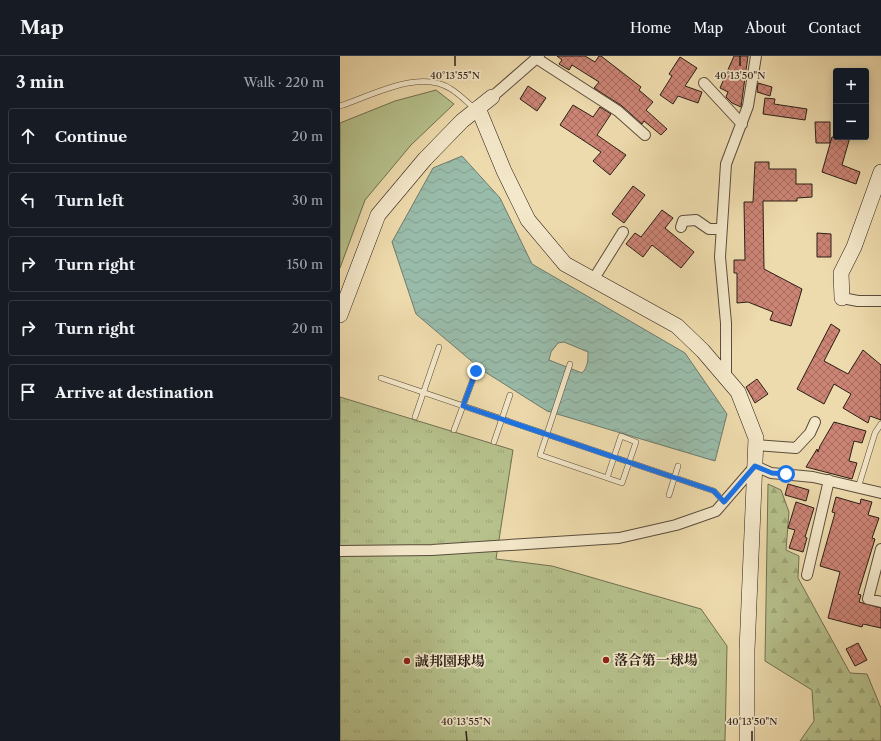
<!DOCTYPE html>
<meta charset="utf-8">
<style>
body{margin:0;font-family:"Libre Caslon Text","Noto Serif JP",serif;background:#20242c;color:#f1f3f6}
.controls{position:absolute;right:12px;top:12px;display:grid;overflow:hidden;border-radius:4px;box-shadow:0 2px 10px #0003}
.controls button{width:36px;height:36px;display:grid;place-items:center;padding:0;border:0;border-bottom:1px solid #363941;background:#171b24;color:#f1f3f6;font:20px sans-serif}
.stop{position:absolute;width:12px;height:12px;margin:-9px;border:3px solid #1a73e8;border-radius:50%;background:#fff}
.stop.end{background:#1a73e8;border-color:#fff;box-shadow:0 1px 4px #0008}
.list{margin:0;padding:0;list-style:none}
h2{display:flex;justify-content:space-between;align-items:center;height:52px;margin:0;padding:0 16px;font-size:17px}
h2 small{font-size:13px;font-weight:400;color:#9ea1a6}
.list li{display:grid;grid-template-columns:26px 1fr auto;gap:12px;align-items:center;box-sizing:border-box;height:56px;margin:0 8px 8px;padding:0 8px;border:1px solid #363941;border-radius:4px}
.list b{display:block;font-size:15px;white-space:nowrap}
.list em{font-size:13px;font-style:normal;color:#9ea1a6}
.icon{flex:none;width:22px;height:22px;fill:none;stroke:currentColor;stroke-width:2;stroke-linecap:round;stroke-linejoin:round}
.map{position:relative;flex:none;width:541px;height:685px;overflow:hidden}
header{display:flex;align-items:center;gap:24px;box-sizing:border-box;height:56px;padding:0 20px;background:#171b24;border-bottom:1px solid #363941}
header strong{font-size:19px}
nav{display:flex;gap:22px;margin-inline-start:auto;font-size:14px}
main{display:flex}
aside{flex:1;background:#171b24}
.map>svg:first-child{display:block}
.green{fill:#b6c18c;stroke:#707051}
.forest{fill:url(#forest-firs);stroke:#707051}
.park{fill:url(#park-tufts);stroke:#707051}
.water{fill:url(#water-waves);stroke:#6d7c6e;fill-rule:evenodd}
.building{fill:url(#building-cross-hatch);stroke:#2a1e16}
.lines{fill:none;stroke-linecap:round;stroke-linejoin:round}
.lane-casing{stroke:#5b4d3c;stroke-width:6}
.street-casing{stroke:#5b4d3c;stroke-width:12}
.secondary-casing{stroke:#2a1e16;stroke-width:16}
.lane{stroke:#f4e8ca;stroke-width:5}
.street{stroke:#f4e8ca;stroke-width:10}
.secondary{stroke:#f4e8ca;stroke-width:15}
.route{stroke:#1a73e8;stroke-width:5}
.ticks{fill:none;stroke:#2a1e16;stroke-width:1.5}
.poi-dot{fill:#8f2418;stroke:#f4e8ca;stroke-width:1.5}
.labels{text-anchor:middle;stroke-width:3.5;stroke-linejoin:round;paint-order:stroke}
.poi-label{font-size:14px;font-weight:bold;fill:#2a1e16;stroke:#f4e8ca;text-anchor:start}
.ticks-label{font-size:10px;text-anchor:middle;fill:#2a1e16;stroke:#f4e8ca;stroke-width:3.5;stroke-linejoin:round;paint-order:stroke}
</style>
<header>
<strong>Map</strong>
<nav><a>Home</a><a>Map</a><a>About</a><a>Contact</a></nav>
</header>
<main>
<aside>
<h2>3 min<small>Walk · 220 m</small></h2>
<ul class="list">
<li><svg class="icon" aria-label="ahead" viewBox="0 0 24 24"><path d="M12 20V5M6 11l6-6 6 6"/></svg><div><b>Continue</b></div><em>20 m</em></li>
<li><svg class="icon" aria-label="left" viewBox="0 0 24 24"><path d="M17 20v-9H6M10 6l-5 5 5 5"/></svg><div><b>Turn left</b></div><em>30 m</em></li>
<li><svg class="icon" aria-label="right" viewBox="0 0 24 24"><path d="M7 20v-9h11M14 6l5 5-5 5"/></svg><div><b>Turn right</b></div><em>150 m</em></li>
<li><svg class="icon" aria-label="right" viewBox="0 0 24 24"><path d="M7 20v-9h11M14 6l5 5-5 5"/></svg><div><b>Turn right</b></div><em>20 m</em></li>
<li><svg class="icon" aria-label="arrive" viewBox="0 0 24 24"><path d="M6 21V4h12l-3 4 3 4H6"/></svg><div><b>Arrive at destination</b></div></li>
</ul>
</aside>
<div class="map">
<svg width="541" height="685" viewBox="0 0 541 685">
<defs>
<pattern id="forest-firs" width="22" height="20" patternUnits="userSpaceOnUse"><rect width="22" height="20" fill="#b6c18c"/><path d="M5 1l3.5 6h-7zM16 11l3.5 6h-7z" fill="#9da578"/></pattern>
<pattern id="park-tufts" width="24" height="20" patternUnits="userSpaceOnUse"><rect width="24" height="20" fill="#b6c18c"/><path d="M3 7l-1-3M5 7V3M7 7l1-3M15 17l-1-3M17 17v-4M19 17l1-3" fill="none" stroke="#9da578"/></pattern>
<pattern id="water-waves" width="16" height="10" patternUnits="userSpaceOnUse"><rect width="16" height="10" fill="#99bba9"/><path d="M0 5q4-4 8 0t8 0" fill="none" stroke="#84a091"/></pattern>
<pattern id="building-cross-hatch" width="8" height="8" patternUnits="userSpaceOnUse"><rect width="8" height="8" fill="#cc8475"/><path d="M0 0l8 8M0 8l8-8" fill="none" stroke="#a66b5f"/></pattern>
</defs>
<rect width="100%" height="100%" fill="#eedbad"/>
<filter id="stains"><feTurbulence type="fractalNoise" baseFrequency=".005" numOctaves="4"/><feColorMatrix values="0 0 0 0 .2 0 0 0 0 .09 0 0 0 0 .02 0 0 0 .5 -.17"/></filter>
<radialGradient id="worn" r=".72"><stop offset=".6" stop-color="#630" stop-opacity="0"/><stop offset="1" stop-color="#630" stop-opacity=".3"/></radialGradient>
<path class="green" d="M96 34 114 48 71 89 25 144 0 212V67L55 45Z"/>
<path class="forest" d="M428 428 441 434 449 456 446 494 459 500 458 522 510 617 527 618 541 652V685H460L474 665 472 634 425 605Z"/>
<path class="park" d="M0 341 173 394 156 503 212 510 361 553 387 590 385 685H0Z"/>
<path class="water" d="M122 100 160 142 192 208 345 297 387 358 375 405 207 355 142 314 76 258 52 186 93 112ZM224 286 248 296C248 304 248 311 242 317L209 304 211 296 218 287Z"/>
<path class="building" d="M217 0H245L255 6 259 0H261L301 31 299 34 313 46 306 54 327 73 321 79 304 65 302 68 282 50 254 32 259 26 232 9 229 14 219 8 222 4Z
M394 0H408L401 51 392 47 386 41 388 36 380 32Z
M340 1 357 12 345 30 362 36 358 47 338 40 333 48 320 39 332 20 329 18Z
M418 27 432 31 430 40 417 36Z
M188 30 206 42 197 55 180 43Z
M425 42 435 43 434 48 467 53 465 64 423 58Z
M233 49 253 61 260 51 271 58 257 79 286 99 270 119 253 105 261 96 220 69Z
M475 66H490V87H476Z
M492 81H510L502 109 520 116 516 128 482 116Z
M415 106H429V113H456V128H472V141L457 142V145H423L424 213 462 233 451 270 430 264 433 256 408 246 397 247V217H394V204H405L404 146H413Z
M293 130 305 139 284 167 272 158Z
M322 154 333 162 325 172 354 196 341 212 312 189 303 201 286 188 295 177 301 181Z
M477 177 491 178V201H477Z
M491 268 500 274 484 305 508 318 523 294 541 309V364L530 360 528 367 503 352 511 338 494 328 484 348 457 333Z
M417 323 428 338 415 347 406 331Z
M494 366 526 375 522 387 514 385 509 405 517 407 512 423 466 411 477 393 478 396 480 390Z
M448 428 469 434 466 445 445 439Z
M496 441 520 448 521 443 532 446 528 459 539 462 532 482 535 483 518 538 521 539 519 546 541 552V572L523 568 522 571 488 562 500 516 480 510 495 457 492 456Z
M456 446 474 452 465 481 467 482 463 496 449 492 455 474 448 472Z
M518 587 527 604 515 610 506 593Z"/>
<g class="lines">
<defs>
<path id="lane" d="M0 50C31 40 80 12 111 33 119 38 127 46 134 52
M230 308 200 399 282 427 296 386 281 380 267 422
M41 322 374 435 384 446
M75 361 99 291
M114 374 136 315
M154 386 170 339
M518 432 535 377 541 368
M329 439 338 410"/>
<path id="street" d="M196 2 278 55 305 79
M364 27 402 68
M152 41 199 0
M341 171 343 165 356 164 369 173H381
M253 224 283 176
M502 242 518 245H541
M386 324V267L380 201 386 108 408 50 416 0
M416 389 456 392 470 377 475 366
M541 493 528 543 541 546
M0 495 92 494 279 482 336 469 376 455 415 410 431 417 473 421 541 437
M467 519 489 424"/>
<path id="secondary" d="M138 52 164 115 188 164 225 208 337 270 363 295 398 336 416 382 407 594V685
M502 242 501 217 514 191 541 116
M0 259 38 159 85 103 122 65 152 41"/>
</defs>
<use href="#lane" class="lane-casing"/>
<use href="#street" class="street-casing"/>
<use href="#secondary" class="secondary-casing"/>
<use href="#lane" class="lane"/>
<use href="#street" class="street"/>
<use href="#secondary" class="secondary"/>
</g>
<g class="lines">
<path class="route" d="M136 315 123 350 374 435 384 446 415 410 432 417 446 418"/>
</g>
<path class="ticks" d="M115 0V10M400 0V10M126 675 127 685M412 675V685"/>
<g class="poi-dot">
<circle cx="266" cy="604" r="4"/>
<circle cx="67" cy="605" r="4"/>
</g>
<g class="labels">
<g class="poi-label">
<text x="274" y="609">落合第一球場</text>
<text x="75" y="610">誠邦園球場</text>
</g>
</g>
<g class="ticks-label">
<text x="115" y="23">40°13'55"N</text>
<text x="400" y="23">40°13'50"N</text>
<text x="126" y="669">40°13'55"N</text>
<text x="412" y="669">40°13'50"N</text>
</g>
<rect width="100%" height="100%" filter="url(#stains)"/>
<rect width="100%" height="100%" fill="url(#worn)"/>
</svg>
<div class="controls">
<button>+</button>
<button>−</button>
</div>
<div class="stop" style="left:446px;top:418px"></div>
<div class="stop end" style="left:136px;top:315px"></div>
</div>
</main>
